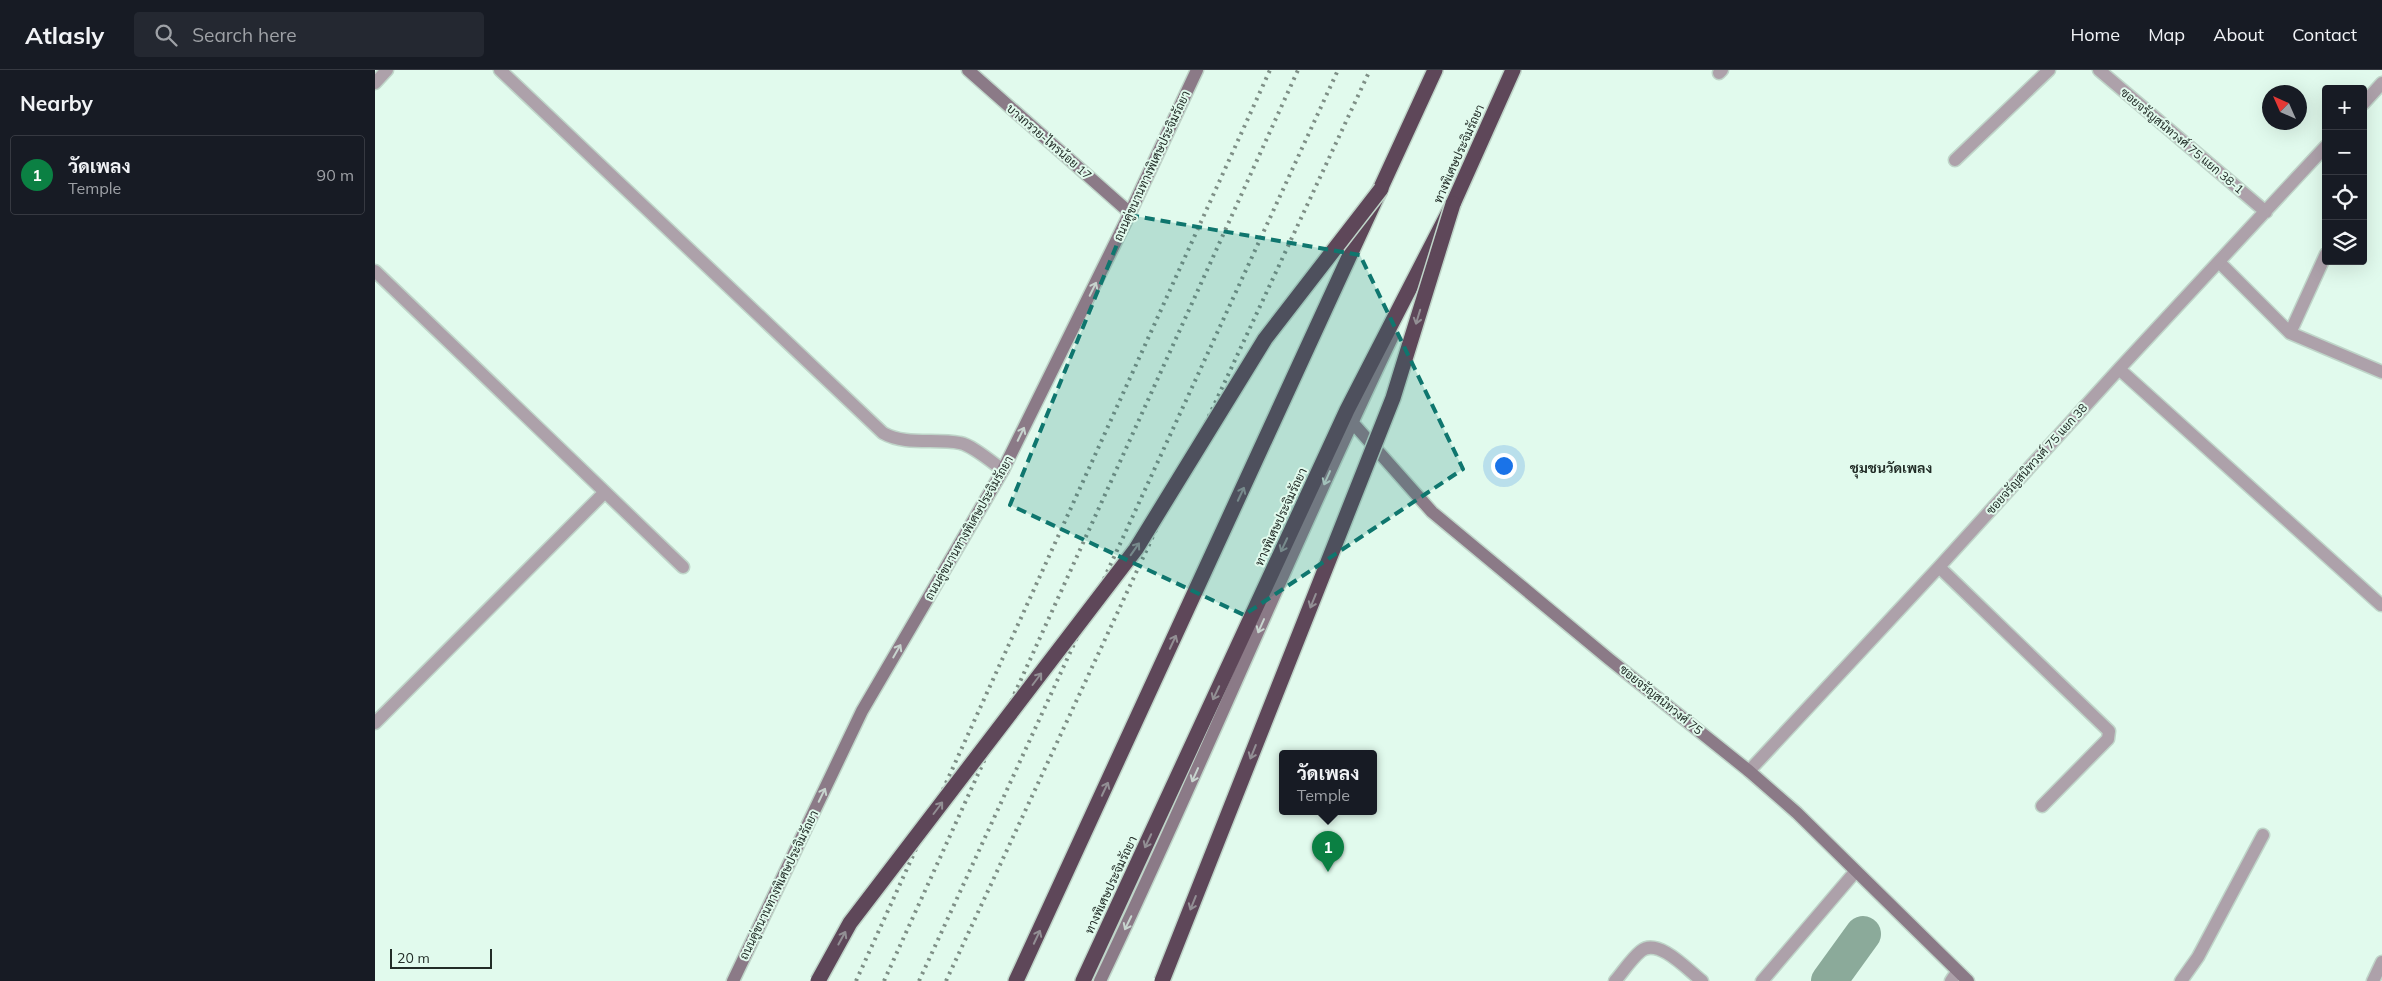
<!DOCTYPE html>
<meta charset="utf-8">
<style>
body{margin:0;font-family:Mulish,Sarabun,sans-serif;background:#242831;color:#f1f3f6}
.controls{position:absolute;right:15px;top:15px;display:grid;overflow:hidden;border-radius:5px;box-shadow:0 5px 20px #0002}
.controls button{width:45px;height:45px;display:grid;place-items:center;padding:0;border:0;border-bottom:1px solid #363941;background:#171b24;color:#f1f3f6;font:25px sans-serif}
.compass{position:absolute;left:1887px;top:15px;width:45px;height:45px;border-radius:50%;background:#171b24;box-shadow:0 5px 20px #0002;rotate:315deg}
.scale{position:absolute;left:15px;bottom:12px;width:102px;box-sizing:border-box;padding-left:5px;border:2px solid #222c27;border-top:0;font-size:14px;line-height:18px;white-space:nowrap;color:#222c27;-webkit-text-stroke:4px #e1faed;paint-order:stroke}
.you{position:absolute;left:1128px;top:395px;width:18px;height:18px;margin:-12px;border:4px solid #fff;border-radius:50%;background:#1a73e8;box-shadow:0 0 0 8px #1a73e833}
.badge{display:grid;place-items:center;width:32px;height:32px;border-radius:50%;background:#0b8043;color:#fff;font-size:16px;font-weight:700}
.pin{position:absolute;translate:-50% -41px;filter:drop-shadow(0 1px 2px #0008)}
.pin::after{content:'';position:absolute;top:26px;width:18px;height:15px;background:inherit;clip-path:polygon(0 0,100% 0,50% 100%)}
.popup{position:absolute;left:904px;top:680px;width:98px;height:65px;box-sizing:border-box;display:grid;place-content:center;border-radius:5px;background:#171b24;filter:drop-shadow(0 1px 4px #0005);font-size:16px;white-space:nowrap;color:#9ea1a6}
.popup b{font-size:19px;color:#f1f3f6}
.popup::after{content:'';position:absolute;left:50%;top:100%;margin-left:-10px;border:10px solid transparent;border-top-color:#171b24}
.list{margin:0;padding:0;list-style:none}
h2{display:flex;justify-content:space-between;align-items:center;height:65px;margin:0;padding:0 20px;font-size:21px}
h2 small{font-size:16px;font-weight:400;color:#9ea1a6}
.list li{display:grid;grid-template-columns:32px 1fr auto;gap:15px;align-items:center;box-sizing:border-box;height:80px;margin:0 10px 10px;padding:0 10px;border:1px solid #363941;border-radius:5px}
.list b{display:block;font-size:19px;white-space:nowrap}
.list p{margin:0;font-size:16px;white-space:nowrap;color:#9ea1a6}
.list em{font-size:16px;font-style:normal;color:#9ea1a6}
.icon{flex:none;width:28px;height:28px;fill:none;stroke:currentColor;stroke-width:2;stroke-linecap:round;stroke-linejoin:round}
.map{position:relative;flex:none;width:2007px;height:911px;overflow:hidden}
header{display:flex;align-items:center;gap:30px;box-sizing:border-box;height:70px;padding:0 25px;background:#171b24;border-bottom:1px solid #363941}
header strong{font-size:24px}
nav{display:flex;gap:28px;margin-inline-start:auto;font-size:18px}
.search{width:350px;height:45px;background:#242831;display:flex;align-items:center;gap:12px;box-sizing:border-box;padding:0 18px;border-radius:5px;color:#9ea1a6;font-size:19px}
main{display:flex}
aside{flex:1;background:#171b24}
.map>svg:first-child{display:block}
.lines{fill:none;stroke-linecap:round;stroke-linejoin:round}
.canal{stroke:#8baa9a;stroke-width:36}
.lane-casing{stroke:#bfd5c9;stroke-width:15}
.street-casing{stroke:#bfd5c9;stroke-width:15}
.secondary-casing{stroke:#bfd5c9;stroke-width:15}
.highway-casing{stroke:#bfd5c9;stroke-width:18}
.lane{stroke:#ada1aa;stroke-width:12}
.street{stroke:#ada1aa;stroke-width:12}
.secondary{stroke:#8b7a87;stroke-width:12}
.highway{stroke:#5e4759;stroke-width:15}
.rail{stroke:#7e8f86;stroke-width:4;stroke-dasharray:2.5 5;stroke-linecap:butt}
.highway-bridge-casing{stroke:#bfd5c9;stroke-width:18;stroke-linecap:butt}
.highway-bridge{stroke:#5e4759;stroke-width:15}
.oneway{stroke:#c7d4ce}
.oneway2{stroke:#928f94}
.marked{fill:#0f766e;fill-opacity:0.2;stroke:#0f766e;stroke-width:4;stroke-dasharray:10 6;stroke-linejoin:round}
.labels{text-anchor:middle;stroke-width:4;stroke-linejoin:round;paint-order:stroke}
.street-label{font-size:12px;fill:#222c27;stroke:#e1faed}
.neighbourhood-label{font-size:14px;font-weight:bold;fill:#222c27;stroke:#e1faed}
</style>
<header>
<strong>Atlasly</strong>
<div class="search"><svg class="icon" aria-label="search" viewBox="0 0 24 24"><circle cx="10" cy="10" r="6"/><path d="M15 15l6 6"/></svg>Search here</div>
<nav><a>Home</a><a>Map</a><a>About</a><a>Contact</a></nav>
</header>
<main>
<aside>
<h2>Nearby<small></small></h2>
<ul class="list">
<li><span class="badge">1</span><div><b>วัดเพลง</b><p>Temple</p></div><em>90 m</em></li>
</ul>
</aside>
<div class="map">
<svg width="2007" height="911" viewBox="0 0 2007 911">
<rect width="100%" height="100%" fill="#e1faed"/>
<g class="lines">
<path class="canal" d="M1454 911 1488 864"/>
<defs>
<path id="lane" d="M1844 192 1915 263 2007 302
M1915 263 1951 184
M1240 911C1248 902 1256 889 1266 881 1283 867 1313 900 1327 911
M1387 911 1480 802"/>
<path id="street" d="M125 0 508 363C531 376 560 368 585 373 597 375 618 393 628 400
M1724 0 1891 142
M1344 3 1347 0
M0 13 12 0
M1988 34 2007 13
M1580 90 1674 0
M0 201 308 497
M1744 299 2006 535
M1564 497 1734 661 1733 669 1667 736
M0 653 230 422
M1374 701 1564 497 1744 299 1951 76
M1576 911 1582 902
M1806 911 1823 887 1888 765
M1998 911 2007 892"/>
<path id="secondary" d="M593 0 755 143
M977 352 1057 442 1234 589 1374 701 1422 743 1593 911
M358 911 487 641 628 400 755 143 822 0
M725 911C826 699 915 481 1017 268"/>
<path id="highway" d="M641 911 1060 0
M708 911 972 340 1078 134 1138 0"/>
</defs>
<use href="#lane" class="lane-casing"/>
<use href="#street" class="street-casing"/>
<use href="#secondary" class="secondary-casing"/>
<use href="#highway" class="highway-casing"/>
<use href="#lane" class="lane"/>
<use href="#street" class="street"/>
<use href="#secondary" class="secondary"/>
<use href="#highway" class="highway"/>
<path class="rail" d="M481 911 895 0
M509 911 923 0
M544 911 963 0
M571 911 995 0"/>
<defs>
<path id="highway-bridge" d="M443 911 475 853 761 479 890 269 1006 119
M787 911 1018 328 1078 134"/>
</defs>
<use href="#highway-bridge" class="highway-bridge-casing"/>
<use href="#highway-bridge" class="highway-bridge"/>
</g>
<defs><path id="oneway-shaft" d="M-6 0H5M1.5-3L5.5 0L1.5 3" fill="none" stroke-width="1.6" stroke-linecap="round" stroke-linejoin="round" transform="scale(1.25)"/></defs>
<g class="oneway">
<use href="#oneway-shaft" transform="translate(718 219) rotate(-64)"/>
<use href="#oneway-shaft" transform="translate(646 364) rotate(-64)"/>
<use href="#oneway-shaft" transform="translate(952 408) rotate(114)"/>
<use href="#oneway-shaft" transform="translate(886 556) rotate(114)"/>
<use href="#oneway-shaft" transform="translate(522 581) rotate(-60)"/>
<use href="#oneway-shaft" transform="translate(820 705) rotate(114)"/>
<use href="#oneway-shaft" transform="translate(447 725) rotate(-64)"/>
<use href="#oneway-shaft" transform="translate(753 853) rotate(116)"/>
</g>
<g class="oneway2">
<use href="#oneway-shaft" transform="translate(1043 247) rotate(107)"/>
<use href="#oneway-shaft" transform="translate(866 424) rotate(-65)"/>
<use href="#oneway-shaft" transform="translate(909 475) rotate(115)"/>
<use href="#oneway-shaft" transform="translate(760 479) rotate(-55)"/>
<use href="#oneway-shaft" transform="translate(938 531) rotate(112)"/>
<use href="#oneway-shaft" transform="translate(798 572) rotate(-65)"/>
<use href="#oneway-shaft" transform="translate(662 609) rotate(-53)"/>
<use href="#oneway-shaft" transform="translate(841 623) rotate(115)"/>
<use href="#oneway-shaft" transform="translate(878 682) rotate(112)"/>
<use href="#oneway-shaft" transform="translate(730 719) rotate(-65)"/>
<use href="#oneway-shaft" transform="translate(563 738) rotate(-53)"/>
<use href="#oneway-shaft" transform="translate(773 771) rotate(115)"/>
<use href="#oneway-shaft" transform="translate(818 833) rotate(112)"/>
<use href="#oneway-shaft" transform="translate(662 867) rotate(-65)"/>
<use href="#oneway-shaft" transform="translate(467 868) rotate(-61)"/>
</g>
<path class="marked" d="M754 145 985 185 1088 399 869 545 635 435Z"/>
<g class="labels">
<g class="street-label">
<text transform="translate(1807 71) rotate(40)" y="4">ซอยจรัญสนิทวงศ์ 75 แยก 38-1</text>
<text transform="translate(674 72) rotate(41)" y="4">บางกรวย-ไทรน้อย 17</text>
<text transform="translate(1084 84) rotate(-66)" y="4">ทางพิเศษประจิมรัถยา</text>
<text transform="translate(777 96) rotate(-65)" y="4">ถนนคู่ขนานทางพิเศษประจิมรัถยา</text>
<text transform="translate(1662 389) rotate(-48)" y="4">ซอยจรัญสนิทวงศ์ 75 แยก 38</text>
<text transform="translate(906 447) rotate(-65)" y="4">ทางพิเศษประจิมรัถยา</text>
<text transform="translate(594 458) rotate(-60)" y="4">ถนนคู่ขนานทางพิเศษประจิมรัถยา</text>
<text transform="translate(1286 630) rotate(39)" y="4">ซอยจรัญสนิทวงศ์ 75</text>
<text transform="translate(404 815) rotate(-64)" y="4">ถนนคู่ขนานทางพิเศษประจิมรัถยา</text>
<text transform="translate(736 815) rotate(-65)" y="4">ทางพิเศษประจิมรัถยา</text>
</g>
<g class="neighbourhood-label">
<text x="1516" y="403">ชุมชนวัดเพลง</text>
</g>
</g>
</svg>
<div class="controls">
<button>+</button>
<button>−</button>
<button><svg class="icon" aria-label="locate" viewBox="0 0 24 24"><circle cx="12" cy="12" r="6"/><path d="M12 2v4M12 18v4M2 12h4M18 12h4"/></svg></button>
<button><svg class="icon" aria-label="layers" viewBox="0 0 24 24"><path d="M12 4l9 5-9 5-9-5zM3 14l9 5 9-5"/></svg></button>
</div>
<svg class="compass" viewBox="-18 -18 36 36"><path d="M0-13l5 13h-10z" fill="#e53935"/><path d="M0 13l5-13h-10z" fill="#9ea1a6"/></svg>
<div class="scale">20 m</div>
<div class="you"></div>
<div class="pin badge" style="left:953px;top:802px">1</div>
<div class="popup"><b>วัดเพลง</b>Temple</div>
</div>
</main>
